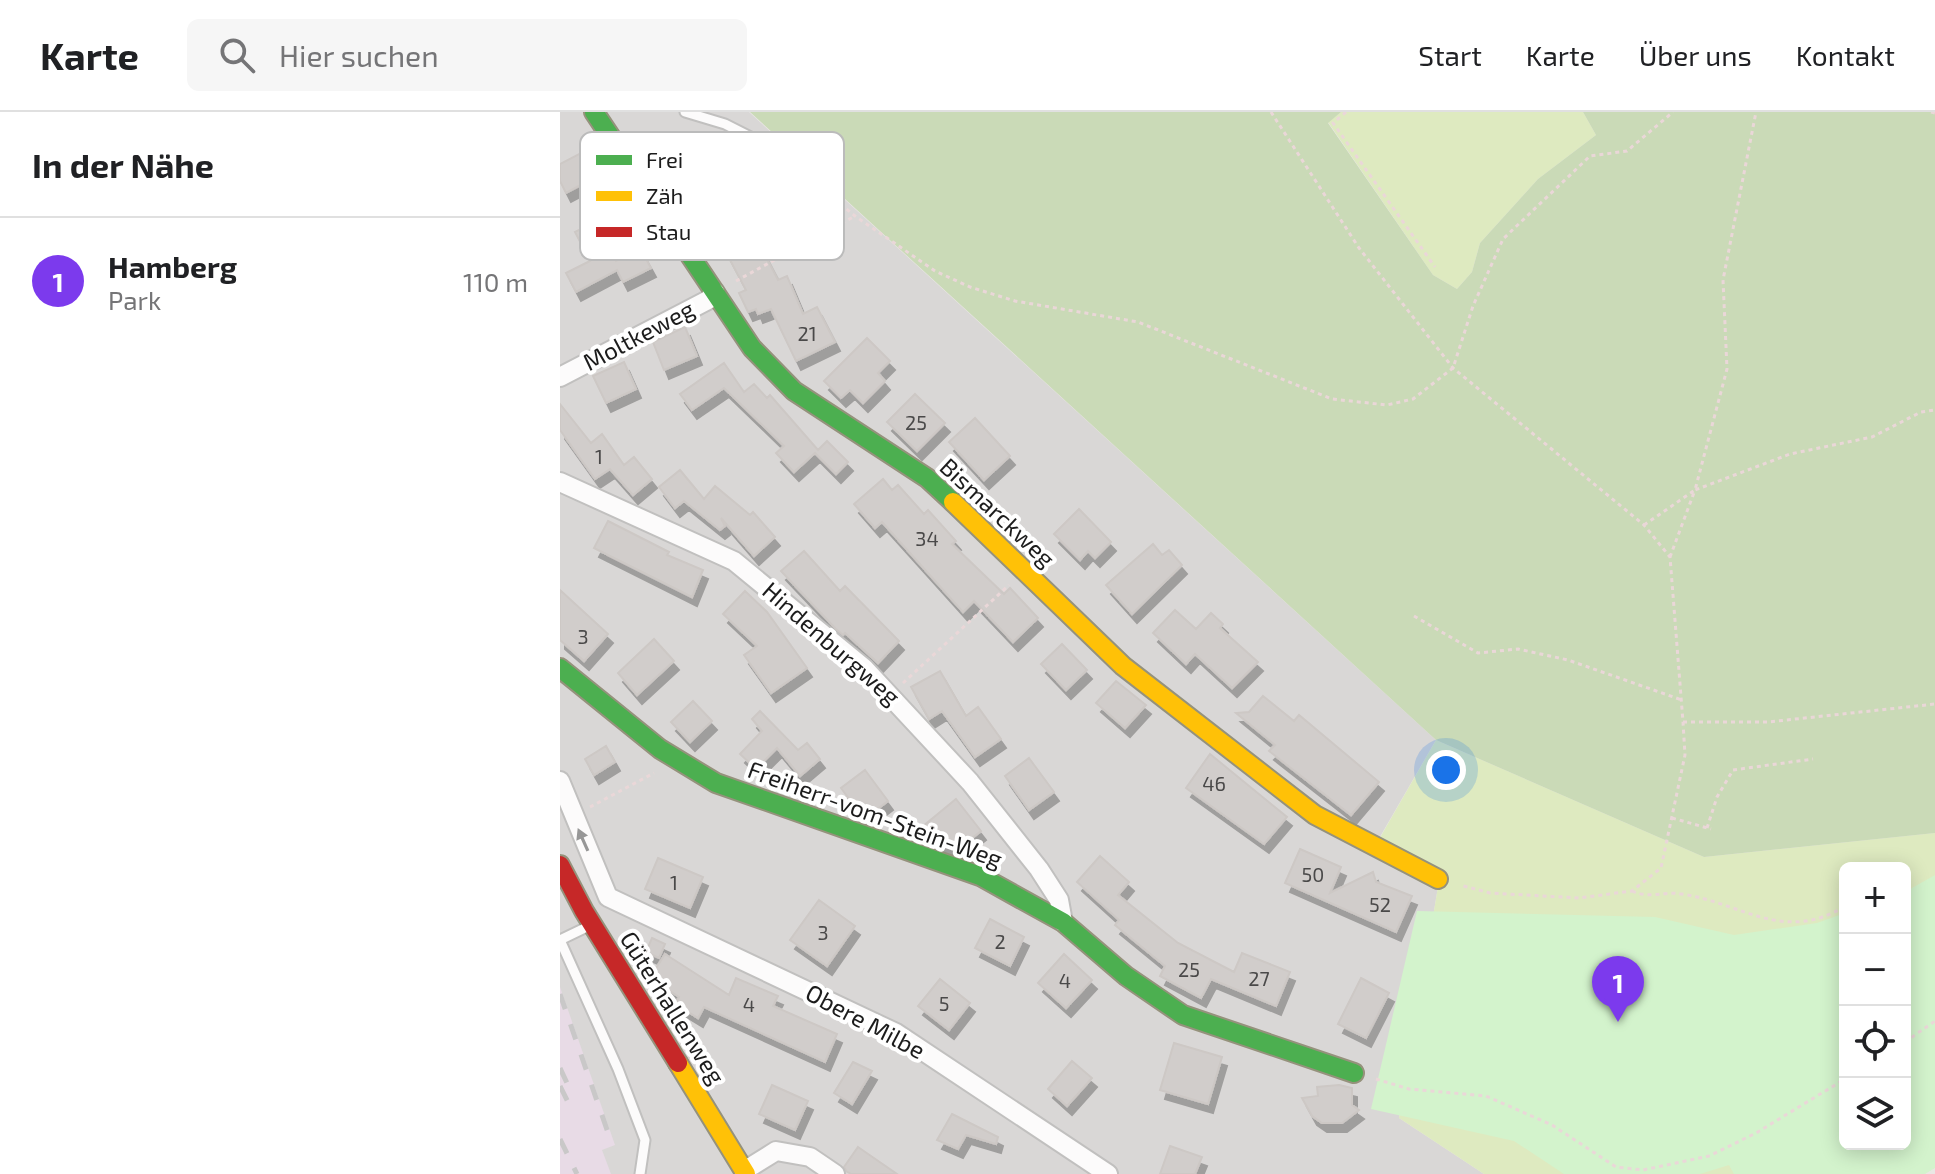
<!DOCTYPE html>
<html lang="de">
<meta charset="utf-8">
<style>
body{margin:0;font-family:"Exo 2",sans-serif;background:#f6f6f6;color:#202124}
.controls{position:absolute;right:24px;bottom:24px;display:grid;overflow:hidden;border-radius:12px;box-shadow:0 4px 20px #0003}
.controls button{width:72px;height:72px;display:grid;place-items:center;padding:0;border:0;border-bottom:2px solid #e0e0e0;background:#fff;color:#202124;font:40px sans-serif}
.you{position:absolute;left:886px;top:658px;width:28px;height:28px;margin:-20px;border:6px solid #fff;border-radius:50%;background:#1a73e8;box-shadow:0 0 0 12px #1a73e833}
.badge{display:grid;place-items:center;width:52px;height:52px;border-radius:50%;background:#7c3aed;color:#fff;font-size:26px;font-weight:700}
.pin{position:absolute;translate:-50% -66px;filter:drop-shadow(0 2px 4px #0008)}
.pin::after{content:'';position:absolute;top:42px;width:28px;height:24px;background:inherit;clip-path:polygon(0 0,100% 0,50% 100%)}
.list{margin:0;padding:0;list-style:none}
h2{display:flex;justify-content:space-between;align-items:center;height:104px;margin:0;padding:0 32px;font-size:34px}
h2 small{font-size:26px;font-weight:400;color:#757577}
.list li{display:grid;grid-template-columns:52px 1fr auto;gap:24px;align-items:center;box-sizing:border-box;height:128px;padding:0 32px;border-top:2px solid #e0e0e0}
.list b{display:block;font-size:30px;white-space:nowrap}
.list p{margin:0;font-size:26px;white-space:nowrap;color:#757577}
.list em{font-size:26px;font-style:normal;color:#757577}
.icon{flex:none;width:44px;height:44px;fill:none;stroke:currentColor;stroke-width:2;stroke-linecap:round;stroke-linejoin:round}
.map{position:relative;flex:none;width:1375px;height:1062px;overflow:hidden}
header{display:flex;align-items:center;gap:48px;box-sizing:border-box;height:112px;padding:0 40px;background:#fff;border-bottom:2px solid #e0e0e0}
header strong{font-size:38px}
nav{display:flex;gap:44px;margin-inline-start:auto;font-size:28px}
.search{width:560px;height:72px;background:#f6f6f6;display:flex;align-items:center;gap:20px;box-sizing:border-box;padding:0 28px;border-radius:12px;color:#757577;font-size:30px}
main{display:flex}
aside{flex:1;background:#fff}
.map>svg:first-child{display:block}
.residential{fill:#d9d7d6}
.industrial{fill:#e8dbe6}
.grass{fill:#deeac0;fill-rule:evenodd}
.forest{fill:#cadab7}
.park{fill:#d3f3cc}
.building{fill:#d1cdcb;stroke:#cdc8c5;stroke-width:2;filter:url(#shadow)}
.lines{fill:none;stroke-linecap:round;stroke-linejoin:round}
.lane-casing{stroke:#c1c0bf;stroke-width:13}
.street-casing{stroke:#c1c0bf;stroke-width:22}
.fast-casing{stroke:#95927c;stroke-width:22}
.slow-casing{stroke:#95927c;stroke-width:22}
.jam-casing{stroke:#95927c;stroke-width:22}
.path{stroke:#ead7d8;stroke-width:3;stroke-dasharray:4 4;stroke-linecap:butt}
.lane{stroke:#fcfbfb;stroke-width:9}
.street{stroke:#fcfbfb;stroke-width:18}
.fast{stroke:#4caf50;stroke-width:18}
.slow{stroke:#ffc107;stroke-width:18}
.jam{stroke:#c62828;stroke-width:18}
.rail{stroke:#c9c8c8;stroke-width:5;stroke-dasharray:16 16;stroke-linecap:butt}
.oneway{fill:#979797}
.labels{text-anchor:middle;stroke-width:8;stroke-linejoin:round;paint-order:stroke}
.number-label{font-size:20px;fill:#4a4949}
.street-label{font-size:24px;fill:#1c1c1c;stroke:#fff}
.key{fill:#fff;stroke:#bbb;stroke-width:2}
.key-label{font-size:22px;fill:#1c1c1c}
</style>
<header>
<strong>Karte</strong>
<div class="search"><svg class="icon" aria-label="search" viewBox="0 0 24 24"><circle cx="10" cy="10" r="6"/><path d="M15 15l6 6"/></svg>Hier suchen</div>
<nav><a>Start</a><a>Karte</a><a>Über uns</a><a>Kontakt</a></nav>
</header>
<main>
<aside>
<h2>In der Nähe<small></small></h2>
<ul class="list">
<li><span class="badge">1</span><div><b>Hamberg</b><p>Park</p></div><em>110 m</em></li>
</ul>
</aside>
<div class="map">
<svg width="1375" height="1062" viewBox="0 0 1375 1062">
<defs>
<filter id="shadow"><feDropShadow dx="5" dy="9" stdDeviation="0" flood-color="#0004"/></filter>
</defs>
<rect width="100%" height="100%" fill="#eae7e4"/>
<path class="residential" d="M0 0H189L876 628 810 742 878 775 839 1006 924 1062H0Z"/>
<path class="industrial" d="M0 875 55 1033 42 1038 51 1062H0Z"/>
<path class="grass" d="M781 0H1023L1036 23 978 67 920 131 912 160 897 177 873 163 768 10Z
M876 628 1144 745 1375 721V1054L1364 1062H924L839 1006 878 775 810 743ZM1285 756H1345V1032H1285Z"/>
<path class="forest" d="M190 0H781L768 11 873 163 897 177 912 160 920 131 978 67 1036 23 1023 0H1375V721L1144 745 876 628Z"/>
<path class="park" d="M1375 763V1056L1365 1062H1174L1169 1053 1140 1062H1004L954 1029 811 997 857 799 1095 805 1174 823 1257 811 1285 801V1032H1345V780Z"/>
<path class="building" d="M21 41 34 66 6 81 0 69V52Z
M35 110 56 149 80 136 91 156 63 170 57 158 16 180 6 161 30 149 15 120Z
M189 112 218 168 227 164 243 202 257 195 275 230 236 249 211 197 198 202 196 197 188 200 179 181 186 178 160 129Z
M125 215 137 244 104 258 93 230Z
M307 226 330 249 318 261 325 269 303 291 290 278 281 286 264 269Z
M64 250 76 277 46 291 33 264Z
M164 251 184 280 194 272 207 286 210 283 258 338 267 329 288 350 276 362 255 341 234 360 216 341 224 334 164 276 132 298 120 282Z
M355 282 385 311 357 339 327 310Z
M0 292 31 331 42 322 64 353 74 345 92 367 73 383 50 357 35 367 0 318Z
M415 306 450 344 424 368 389 330Z
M120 358 144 387 155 374 190 403 193 400 215 425 194 444 161 406 165 414 160 418 124 389 115 396 99 375Z
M323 367 332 378 338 373 364 402 368 398 396 429 392 432 444 482 450 476 478 506 453 530 414 489 403 500 322 410 315 416 294 392Z
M519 397 551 430 535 446 528 439 520 448 494 422Z
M48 409 109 440 107 443 143 458 132 485 34 436Z
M593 432 602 443 609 438 622 453 572 502 546 473Z
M244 439 280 479 285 474 339 529 318 551 285 521 283 523 276 517 221 459Z
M0 478 48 522 24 549 0 528Z
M185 479 207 500 247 556 211 581 184 543 197 534 163 502Z
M615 498 636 517 651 501 663 512 660 516 698 550 672 576 635 542 626 552 593 521Z
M94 527 114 549 77 583 58 561Z
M502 532 527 558 506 578 481 552Z
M380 559 406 604 418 595 441 627 415 645 382 599 369 607 351 575Z
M556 569 586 593 565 616 536 591Z
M703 584 734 609 739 603 819 670 791 703 709 639 715 633 676 601 689 600Z
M133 589 152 609 130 630 111 610Z
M200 599 238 638 247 631 260 647 240 664 217 636 196 657 180 642 202 619 192 607Z
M46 634 55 650 34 663 25 647Z
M650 642 727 705 704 732 626 676Z
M469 646 494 680 469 698 445 664Z
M305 658 328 689 307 705 301 703 281 676Z
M396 687 421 719 397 738 373 729 362 715Z
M740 737 781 755 770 781 813 760 816 770 852 784 836 820 725 771Z
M540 744 569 770 558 783 618 831 674 860 682 841 730 860 716 894 651 867 641 886 600 864 605 854 555 813 559 808 517 770Z
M98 746 143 765 130 796 85 777Z
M259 788 295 814 267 854 230 828Z
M430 807 464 825 450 854 415 836Z
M92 826 105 832 99 846 86 840Z
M105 842 169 883 176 866 218 884 213 894 277 922 265 950 144 895 138 906 115 892 119 885 90 866Z
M504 842 532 868 506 896 478 871Z
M801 866 829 881 806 926 778 912Z
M380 867 410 891 389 918 358 894Z
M614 931 662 945 648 992 600 978Z
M512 949 532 966 507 994 488 977Z
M293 950 312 959 292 992 274 981Z
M212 973 248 989 235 1018 199 1002Z
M779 973 792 976V993L799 998 782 1011H762L752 1004 742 986 758 984 757 975Z
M392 1002 438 1025 436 1032 406 1023 398 1037 377 1028Z
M610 1034 642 1045 635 1062H600Z
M298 1035 337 1062H291L286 1059 284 1055Z"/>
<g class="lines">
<defs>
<path id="lane" d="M125 0 165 12 216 38
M0 828 58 957 85 1028 80 1062
M0 828 29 814"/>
<path id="street" d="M0 265 148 188 155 180
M0 370 174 449 304 556 410 670 479 757 499 788 503 810
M0 669 48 785
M48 785 336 921 548 1062
M184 1059 216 1039 250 1045 275 1062"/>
<path id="fast" d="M34 0 192 236 234 279 367 366 393 390
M0 556 100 637 156 671 420 764 503 810 566 864 623 903 794 961"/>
<path id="slow" d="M393 390 563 554 755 703 878 767
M118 951 186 1062"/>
<path id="jam" d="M0 753 24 799 118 951"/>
</defs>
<use href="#lane" class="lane-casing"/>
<use href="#street" class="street-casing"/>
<use href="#fast" class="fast-casing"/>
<use href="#slow" class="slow-casing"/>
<use href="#jam" class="jam-casing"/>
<path class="path" d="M711 0 799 136 893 256 1084 413 1110 445 1123 610 1125 643 1101 756 1072 779 1019 786 930 781 900 773
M786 0 773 11 875 155
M1371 0 1375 1
M225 46 295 104 375 159 410 175 455 189 578 210 772 287 827 293 853 287 893 256 913 194 943 127 1030 44 1067 39 1113 0
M176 169 295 104
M1084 413 1135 378 1167 257 1163 168 1196 0
M1110 445 1135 378 1230 342 1312 325 1361 300 1375 298
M854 504 918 541 958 537 1008 548 1122 588
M343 571 449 473
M1123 610H1208L1375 592
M30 695 94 661
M1112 706 1151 717
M1147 716 1157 685 1173 658 1253 647
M1072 779C1089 787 1104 779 1122 782 1182 791 1224 832 1285 794
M1345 930 1375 909
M816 967 849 977 926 984 992 1013 1056 1055 1083 1058 1149 1044 1196 1021 1285 967"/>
<use href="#lane" class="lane"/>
<use href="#street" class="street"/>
<use href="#fast" class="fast"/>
<use href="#slow" class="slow"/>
<use href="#jam" class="jam"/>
<path class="rail" d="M0 882 52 1032
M0 956 7 971
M0 974 11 996
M0 1027 17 1062"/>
</g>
<defs><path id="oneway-solid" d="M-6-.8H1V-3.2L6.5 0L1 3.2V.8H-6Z" transform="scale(2)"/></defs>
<use class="oneway" href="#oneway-solid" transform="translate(23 728) rotate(-114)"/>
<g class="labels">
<g class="number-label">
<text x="247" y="229">21</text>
<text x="356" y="318">25</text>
<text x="39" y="352">1</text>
<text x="367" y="434">34</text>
<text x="23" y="532">3</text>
<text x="654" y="679">46</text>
<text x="753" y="770">50</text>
<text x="114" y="778">1</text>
<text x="820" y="800">52</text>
<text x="263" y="828">3</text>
<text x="440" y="837">2</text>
<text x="629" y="865">25</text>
<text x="699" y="874">27</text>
<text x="505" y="876">4</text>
<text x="384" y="899">5</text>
<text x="189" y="900">4</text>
</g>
<g class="street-label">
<text transform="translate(79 224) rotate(-28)" y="8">Moltkeweg</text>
<text transform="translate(437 401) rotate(43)" y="8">Bismarckweg</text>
<text transform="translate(271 532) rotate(41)" y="8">Hindenburgweg</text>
<text transform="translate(315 703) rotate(20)" y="8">Freiherr-vom-Stein-Weg</text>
<text transform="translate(112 896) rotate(58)" y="8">Güterhallenweg</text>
<text transform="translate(305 910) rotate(28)" y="8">Obere Milbe</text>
</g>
</g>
<rect x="20" y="20" width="264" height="128" rx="12" class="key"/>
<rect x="36" y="43" width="36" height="10" fill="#4caf50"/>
<rect x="36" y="79" width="36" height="10" fill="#ffc107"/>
<rect x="36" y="115" width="36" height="10" fill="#c62828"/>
<g class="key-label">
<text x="86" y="56">Frei</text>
<text x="86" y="92">Zäh</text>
<text x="86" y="128">Stau</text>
</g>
</svg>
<div class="controls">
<button>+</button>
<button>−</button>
<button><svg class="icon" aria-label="locate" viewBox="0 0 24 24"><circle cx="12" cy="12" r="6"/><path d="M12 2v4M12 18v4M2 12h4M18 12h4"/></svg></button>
<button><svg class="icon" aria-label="layers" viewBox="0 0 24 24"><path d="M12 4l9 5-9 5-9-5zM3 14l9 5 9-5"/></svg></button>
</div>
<div class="you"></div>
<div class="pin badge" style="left:1058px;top:910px">1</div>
</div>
</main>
